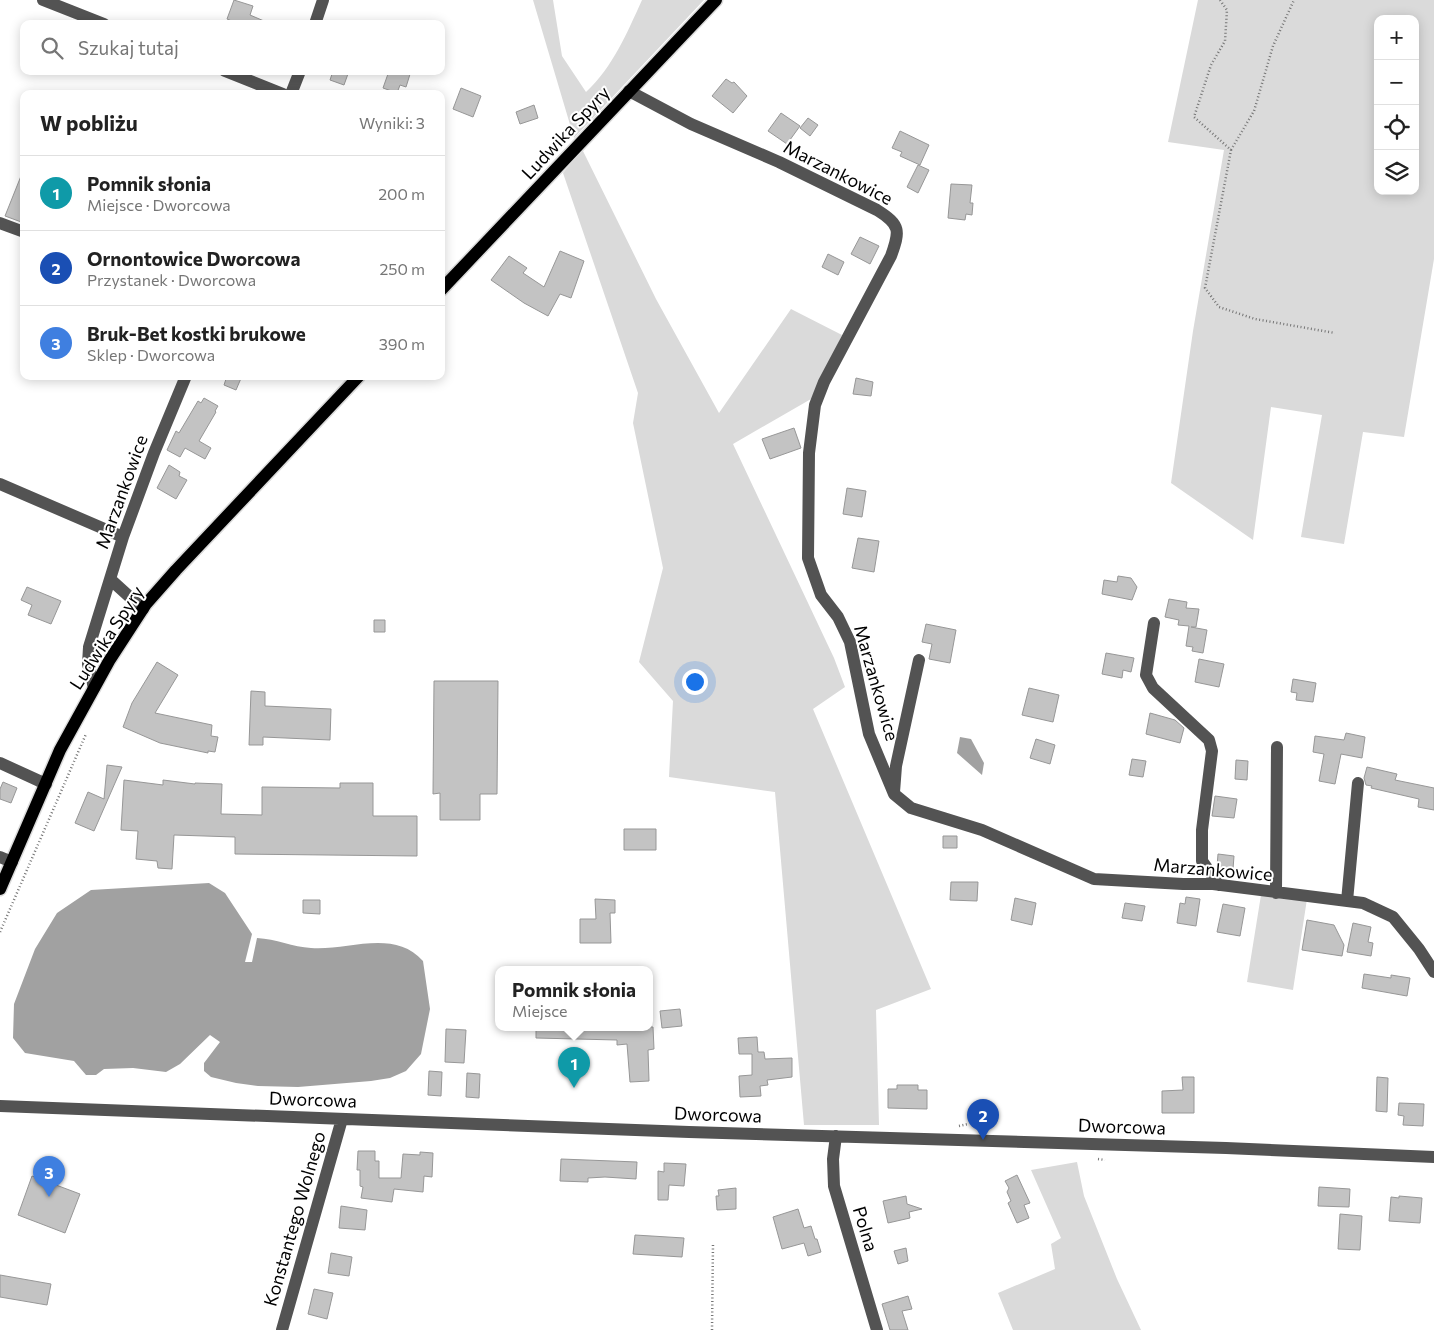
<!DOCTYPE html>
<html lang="pl">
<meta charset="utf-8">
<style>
body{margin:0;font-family:Commissioner,sans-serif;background:#f2f2f2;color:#222}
.controls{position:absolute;right:15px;top:15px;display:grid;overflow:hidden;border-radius:10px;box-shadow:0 2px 12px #0003}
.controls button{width:45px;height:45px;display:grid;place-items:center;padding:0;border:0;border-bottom:1px solid #e0e0e0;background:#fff;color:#222;font:25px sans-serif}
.you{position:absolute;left:694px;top:681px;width:18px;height:18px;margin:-12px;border:4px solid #fff;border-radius:50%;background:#1a73e8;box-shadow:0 0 0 8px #1a73e833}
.badge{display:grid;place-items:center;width:32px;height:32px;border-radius:50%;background:#000;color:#fff;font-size:16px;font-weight:700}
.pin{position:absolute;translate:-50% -41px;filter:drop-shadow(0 1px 2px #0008)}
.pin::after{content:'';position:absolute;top:26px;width:18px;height:15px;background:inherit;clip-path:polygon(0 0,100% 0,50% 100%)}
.popup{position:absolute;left:495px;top:966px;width:158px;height:65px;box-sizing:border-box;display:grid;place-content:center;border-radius:10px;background:#fff;filter:drop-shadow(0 1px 4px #0005);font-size:16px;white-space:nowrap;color:#767676}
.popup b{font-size:19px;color:#222}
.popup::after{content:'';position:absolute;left:50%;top:100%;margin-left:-10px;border:10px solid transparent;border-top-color:#fff}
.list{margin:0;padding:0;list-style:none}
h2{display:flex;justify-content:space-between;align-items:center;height:65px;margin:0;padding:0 20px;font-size:21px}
h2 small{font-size:16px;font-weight:400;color:#767676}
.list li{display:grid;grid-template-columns:32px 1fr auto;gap:15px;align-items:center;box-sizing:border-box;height:75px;padding:0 20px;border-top:1px solid #e0e0e0}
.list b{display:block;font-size:19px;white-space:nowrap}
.list p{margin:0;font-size:16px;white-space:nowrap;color:#767676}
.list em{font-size:16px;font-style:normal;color:#767676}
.icon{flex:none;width:28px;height:28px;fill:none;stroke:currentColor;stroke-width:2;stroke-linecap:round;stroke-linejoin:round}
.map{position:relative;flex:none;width:1434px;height:1330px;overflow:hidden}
.search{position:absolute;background:#fff;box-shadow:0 2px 12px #0003;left:20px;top:20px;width:425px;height:55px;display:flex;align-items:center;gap:12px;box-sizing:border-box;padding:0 18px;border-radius:10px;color:#767676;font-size:19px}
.panel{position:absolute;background:#fff;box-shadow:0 2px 12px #0003;left:20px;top:90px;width:425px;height:290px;border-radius:10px}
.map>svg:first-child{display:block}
.green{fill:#dadada;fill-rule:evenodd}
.water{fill:#a1a1a1}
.building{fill:#c3c3c3;stroke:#979797}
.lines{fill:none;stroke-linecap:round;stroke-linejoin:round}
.major-casing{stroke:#dbdbdb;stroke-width:15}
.path{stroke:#757575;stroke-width:2.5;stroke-dasharray:1 2.5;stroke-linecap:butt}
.minor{stroke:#535353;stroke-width:12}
.major{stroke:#000;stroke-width:12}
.labels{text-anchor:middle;stroke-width:4;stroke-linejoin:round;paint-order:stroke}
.street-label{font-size:18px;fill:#000;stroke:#fff}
</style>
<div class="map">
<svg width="1434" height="1330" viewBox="0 0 1434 1330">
<rect width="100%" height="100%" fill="#fff"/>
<path class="green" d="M533 0H553L562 56 586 92C613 67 627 33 642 0H704L574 138Z
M1198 0H1434V259L1404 437 1363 432 1344 544 1301 537 1322 415 1271 407 1253 540 1171 483 1193 331 1224 150 1168 142ZM1378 19H1415V191H1378Z
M582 149 656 299 719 413 791 309 842 335 811 399 733 444 834 658 845 687 813 709 931 989 876 1010 879 1125H804L775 792 669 777 673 701 639 662 663 568 633 423 638 393 563 173Z
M1261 895 1307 899 1293 990 1247 982Z
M1077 1162 1084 1196 1117 1279 1141 1330H1013L998 1293 1055 1269 1051 1244 1061 1238 1031 1170Z"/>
<path class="water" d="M960 737 971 739 984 763 982 775 957 753Z
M209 883 225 893 252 934 245 962H252L257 938C276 939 293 947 311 948 347 951 394 928 423 961L430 1009 421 1054 406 1071 390 1078 371 1081 298 1087 258 1086 236 1083 211 1077 204 1071V1063L220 1042 210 1035 180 1064 166 1072 133 1068 104 1069 96 1075H86L74 1061 25 1053 13 1038 14 1004 35 949 57 913 91 890Z"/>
<path class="building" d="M234 0 253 6 250 15 271 24H239L227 19Z
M333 71H349L344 85 330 80Z
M389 71H411L406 87 400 85 397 93 383 88Z
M726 79 732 83 734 82 747 96 733 113 712 96Z
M461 88 481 96 473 117 453 109Z
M534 105 538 118 520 124 516 112Z
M781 113 800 126 787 144 768 131Z
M808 118 818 125 810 136 800 128Z
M900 131 929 145 920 165 900 156 902 152 892 148Z
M918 165 929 170 918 193 907 187Z
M23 171H24V223L5 216Z
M951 184 972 185 970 203H973L972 215 966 214 965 220 948 218Z
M860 237 879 246 870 264 851 254Z
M560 251 584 261 571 298 560 294 548 316 524 303 491 280 509 256 527 268 523 273 544 287Z
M828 254 844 262 838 275 822 267Z
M227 376H242L236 390 224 385Z
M856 378 873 382 871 396 853 394Z
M204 398 218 406 215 411 216 412 199 441 211 448 205 459 185 448 180 457 167 450 176 431 179 433 198 401 201 403Z
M794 428 801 448 770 459 762 439Z
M169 465 180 472 179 476 187 480 176 499 157 488Z
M847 488 866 491 862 517 843 514Z
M858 538 879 541 874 572 852 568Z
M1118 576 1131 578 1137 587 1132 600 1102 594 1104 580 1117 582Z
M27 587 61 601 51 624 28 615 32 605 21 600Z
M1169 599 1187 602 1186 608 1199 609 1196 627H1191L1207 630 1203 653 1192 651 1193 647 1186 646 1189 626 1178 625 1179 620 1165 617Z
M374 620H385V632H374Z
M926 624 956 630 950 663 929 659 932 644 922 642Z
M1106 653 1134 658 1131 672 1123 670 1122 678 1102 674Z
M1199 659 1224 664 1219 687 1195 682Z
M157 662 178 675 155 713 212 725 211 736 218 737 215 752 208 751V753L160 743 123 727 132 703Z
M1293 679 1316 683 1313 702 1296 700 1297 693 1291 692Z
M434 681H498L497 794H480V820H440V793L433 794Z
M1029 688 1059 695 1053 722 1022 715Z
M251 691 265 692V706L331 709 330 740 263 737V745H249Z
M1150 713 1175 720 1184 728 1180 743 1146 734Z
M1346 733 1365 737 1362 758 1341 754 1335 784 1319 781 1324 754 1313 752 1315 736 1344 740Z
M1036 739 1055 745 1050 764 1030 758Z
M1132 759 1146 761 1143 777 1129 775Z
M1236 760 1248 761 1247 780 1235 779Z
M107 765 122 767 94 831 75 823 88 792 104 799Z
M1367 767 1397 774 1395 780 1434 788V810L1418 807 1419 799 1371 788 1372 786 1366 785 1364 778Z
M124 780 163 785V780L195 784V783L222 784 221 814 262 815V787L340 788V783H373V816H417V856L235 854V837L174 835 172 869 158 868 157 861 136 859 138 831 121 830Z
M3 782 17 788 11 803 0 799V789Z
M1215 796 1237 799 1234 818 1212 816Z
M624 829H656V850H624Z
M943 836H957V848H943Z
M1218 854 1234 856 1233 869 1217 867Z
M951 882H978L977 901 950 900Z
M1186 897 1200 899 1196 926 1177 923 1180 903 1185 904Z
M1015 898 1036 903 1032 925 1011 920Z
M595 899 615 900V913H610L611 943H580V919H596Z
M303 900H320V914L303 913Z
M1125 903 1145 906 1142 921 1122 918Z
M1223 904 1245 908 1240 936 1217 932Z
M1307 920 1334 925 1344 945 1342 956 1302 950Z
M1353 923 1371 927 1368 942 1373 943 1371 956 1347 952Z
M1364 974 1391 978V975L1410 978 1407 996 1362 988Z
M680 1009 682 1026 662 1028 660 1011Z
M536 1027H653L654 1049 648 1050 649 1081 630 1082 627 1044 617 1045V1040L536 1038Z
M446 1029 466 1030 464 1063 445 1062Z
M757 1037 758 1052H764L765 1059 792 1058V1077L767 1080 768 1085 760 1086 761 1096 740 1097 739 1076 752 1075V1054H739L738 1038Z
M429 1071 442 1072 441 1096 428 1095Z
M467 1073 480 1074 479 1098 466 1097Z
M1182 1077H1194V1113H1162V1091L1183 1090Z
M1377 1077 1388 1078 1387 1112 1376 1111Z
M897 1085H918V1090H927V1109L888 1108V1089H897Z
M1399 1103 1424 1104 1423 1126 1403 1125 1404 1116 1398 1115Z
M358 1151H375V1161H379V1178H401L403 1154 420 1155V1152L433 1153 432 1177 424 1176 423 1192 394 1189 392 1202 361 1198 363 1187 360 1186V1170H357Z
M561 1159 637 1162 636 1179 605 1177 588 1178V1182L560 1181Z
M664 1163 686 1164 684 1186 669 1185 668 1200H658V1171L664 1172Z
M1017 1175 1030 1203 1024 1205 1029 1218 1017 1223 1008 1203 1011 1201 1007 1192 1009 1188 1005 1181Z
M32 1176 80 1194 65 1233 18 1215Z
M1319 1187 1350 1189 1349 1207 1318 1206Z
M736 1188V1209L717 1210 716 1196H719L718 1190Z
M906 1196 907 1204 922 1209 909 1212 910 1218 888 1223 883 1201Z
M1399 1196 1422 1198 1420 1223 1389 1221 1391 1197 1399 1198Z
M341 1206 367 1210 365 1230 339 1228Z
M798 1209 804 1228 811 1226 815 1239H817L821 1252 808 1256 804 1243 782 1249 773 1217Z
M1340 1214 1362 1216 1360 1250 1338 1249Z
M635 1235 684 1238 682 1257 633 1254Z
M906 1248 908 1261 898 1264 894 1251Z
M331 1253 352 1257 349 1276 328 1273Z
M0 1275 51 1284 47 1305 0 1297Z
M314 1289 333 1293 327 1319 308 1314Z
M908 1296 912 1309 902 1311 908 1330H890L882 1304Z"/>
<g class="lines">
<defs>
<path id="major" d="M441 290 716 0
M0 889 60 750 109 661 146 604 176 570 359 376"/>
</defs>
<use href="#major" class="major-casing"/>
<path class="path" d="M1220 0 1227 10 1225 41 1211 65 1194 117 1231 150 1205 288 1219 307 1255 319 1335 333
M1231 150 1254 111 1273 46 1294 0
M0 932 86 734
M959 1126 968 1124
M1098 1159 1105 1160
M712 1330 713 1243"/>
<path class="minor" d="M43 0 104 24
M315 24 323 0
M225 71 283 94
M629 91 691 124 779 162 877 210C901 225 900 231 891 256L824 382 815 405 809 453 808 558 821 595 838 617 850 642 869 734 894 794 911 808 982 830 1094 879 1183 884H1213L1363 903 1393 917 1419 949 1434 972
M291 94 300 71
M0 223 24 232
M0 484 123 537
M110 579 143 609
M1154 623 1146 675 1153 688 1209 740 1212 751 1202 830V861L1219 885
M94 688 88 664 89 647 123 537 154 453 186 376
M0 763 46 784
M894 792 896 766 919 660
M0 857 12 862
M1276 893 1277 747
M1347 901 1358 783
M0 1106 689 1132 1226 1148 1434 1157
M836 1136 833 1159 834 1186 877 1330
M282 1330 342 1119"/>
<use href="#major" class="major"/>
</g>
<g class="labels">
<g class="street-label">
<text transform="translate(566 133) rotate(-47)" y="6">Ludwika Spyry</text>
<text transform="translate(838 173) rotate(27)" y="6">Marzankowice</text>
<text transform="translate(122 492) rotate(-70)" y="6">Marzankowice</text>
<text transform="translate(107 638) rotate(-57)" y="6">Ludwika Spyry</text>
<text transform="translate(876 683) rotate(74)" y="6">Marzankowice</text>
<text transform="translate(1213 870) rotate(5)" y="6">Marzankowice</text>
<text transform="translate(313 1100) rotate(2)" y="6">Dworcowa</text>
<text transform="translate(718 1115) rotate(2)" y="6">Dworcowa</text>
<text transform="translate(1122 1127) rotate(2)" y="6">Dworcowa</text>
<text transform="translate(295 1219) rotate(-74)" y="6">Konstantego Wolnego</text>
<text transform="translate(865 1229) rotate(73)" y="6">Polna</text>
</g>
</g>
</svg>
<div class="controls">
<button>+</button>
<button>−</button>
<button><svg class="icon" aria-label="locate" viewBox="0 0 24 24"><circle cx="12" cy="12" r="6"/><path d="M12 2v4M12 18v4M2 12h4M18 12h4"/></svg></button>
<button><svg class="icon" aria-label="layers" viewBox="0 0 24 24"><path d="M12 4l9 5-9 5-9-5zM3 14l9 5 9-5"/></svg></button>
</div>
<div class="you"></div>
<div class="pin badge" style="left:574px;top:1088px;background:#0f9aa8">1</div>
<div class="popup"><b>Pomnik słonia</b>Miejsce</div>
<div class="pin badge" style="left:983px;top:1140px;background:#1a4fb4">2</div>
<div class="pin badge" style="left:49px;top:1197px;background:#3f7fe0">3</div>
<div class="search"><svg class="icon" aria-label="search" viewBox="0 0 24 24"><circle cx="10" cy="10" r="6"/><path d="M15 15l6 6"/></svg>Szukaj tutaj</div>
<section class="panel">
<h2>W pobliżu<small>Wyniki: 3</small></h2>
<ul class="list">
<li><span class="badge" style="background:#0f9aa8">1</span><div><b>Pomnik słonia</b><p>Miejsce · Dworcowa</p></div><em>200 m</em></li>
<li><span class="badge" style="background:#1a4fb4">2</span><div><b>Ornontowice Dworcowa</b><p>Przystanek · Dworcowa</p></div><em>250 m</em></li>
<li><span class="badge" style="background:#3f7fe0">3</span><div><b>Bruk-Bet kostki brukowe</b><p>Sklep · Dworcowa</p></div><em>390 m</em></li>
</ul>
</section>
</div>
